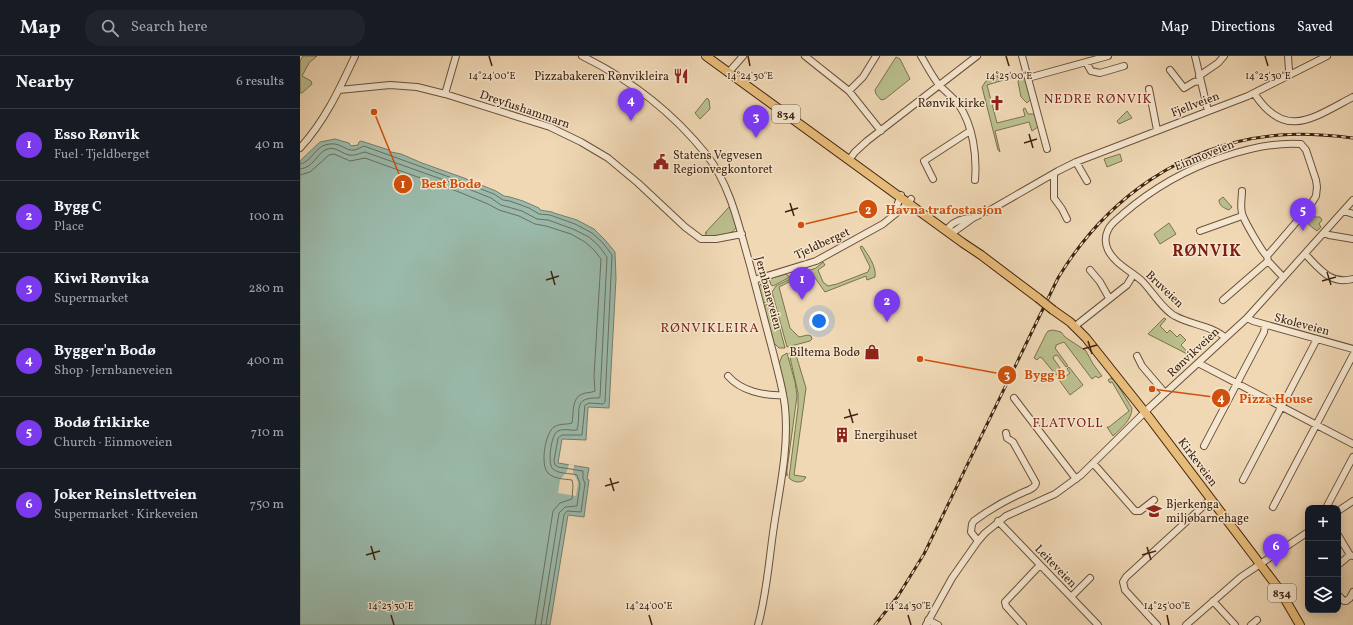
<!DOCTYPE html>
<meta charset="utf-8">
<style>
body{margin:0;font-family:Vollkorn,serif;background:#20242c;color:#f1f3f6}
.controls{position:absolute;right:12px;bottom:12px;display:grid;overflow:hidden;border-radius:8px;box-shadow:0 2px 10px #0003}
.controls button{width:36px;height:36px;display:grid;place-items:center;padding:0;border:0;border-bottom:1px solid #363941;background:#171b24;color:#f1f3f6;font:20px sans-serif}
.you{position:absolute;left:519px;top:265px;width:14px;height:14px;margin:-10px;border:3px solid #fff;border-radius:50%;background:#1a73e8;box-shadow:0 0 0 6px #1a73e833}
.badge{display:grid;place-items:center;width:26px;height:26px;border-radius:50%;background:#7c3aed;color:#fff;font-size:13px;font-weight:700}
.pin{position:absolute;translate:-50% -33px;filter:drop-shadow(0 1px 2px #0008)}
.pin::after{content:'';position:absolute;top:21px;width:14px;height:12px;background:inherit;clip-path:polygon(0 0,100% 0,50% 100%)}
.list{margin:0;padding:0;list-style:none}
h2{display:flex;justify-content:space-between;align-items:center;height:52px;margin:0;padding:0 16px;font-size:17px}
h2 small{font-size:13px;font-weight:400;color:#9ea1a6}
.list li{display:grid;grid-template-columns:26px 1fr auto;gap:12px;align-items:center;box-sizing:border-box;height:72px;padding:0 16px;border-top:1px solid #363941}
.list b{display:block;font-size:15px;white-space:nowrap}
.list p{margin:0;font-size:13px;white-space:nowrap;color:#9ea1a6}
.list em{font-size:13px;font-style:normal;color:#9ea1a6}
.icon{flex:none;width:22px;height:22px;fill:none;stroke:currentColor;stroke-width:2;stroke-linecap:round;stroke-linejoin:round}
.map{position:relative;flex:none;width:1053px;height:569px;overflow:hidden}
header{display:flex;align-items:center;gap:24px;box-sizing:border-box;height:56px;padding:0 20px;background:#171b24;border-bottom:1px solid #363941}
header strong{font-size:19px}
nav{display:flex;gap:22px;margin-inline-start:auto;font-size:14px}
.search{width:280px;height:36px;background:#20242c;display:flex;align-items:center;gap:10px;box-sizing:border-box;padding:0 14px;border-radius:16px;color:#9ea1a6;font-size:15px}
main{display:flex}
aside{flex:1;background:#171b24}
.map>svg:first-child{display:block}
.green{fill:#babf8d;stroke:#7c724e}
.water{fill:#9abaab;stroke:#767e6d}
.pier{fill:#f0d8b5}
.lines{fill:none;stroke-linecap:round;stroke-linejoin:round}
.shore{stroke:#6c6f5e;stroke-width:1}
.minor-casing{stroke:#6b5139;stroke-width:8}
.major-casing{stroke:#3f2410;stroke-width:10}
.minor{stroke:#f5e6cf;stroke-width:6}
.major{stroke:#e8bc7a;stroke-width:8}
.rail-casing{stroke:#3f2410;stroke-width:3}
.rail{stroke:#f5e6cf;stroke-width:1.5;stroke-dasharray:4.5;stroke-linecap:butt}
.major-bridge-casing{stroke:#3f2410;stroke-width:10;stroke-linecap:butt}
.major-bridge{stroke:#e8bc7a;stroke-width:8}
.ticks{fill:none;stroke:#3f2410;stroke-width:1.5}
.labels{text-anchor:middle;stroke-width:3;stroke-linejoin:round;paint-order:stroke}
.shield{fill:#f5e6cf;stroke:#765e49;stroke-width:1}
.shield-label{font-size:11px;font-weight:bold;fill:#3f2410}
.poi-label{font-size:12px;fill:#3f2410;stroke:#f5e6cf;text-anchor:end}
.street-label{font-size:12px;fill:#3f2410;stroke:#f5e6cf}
.neighbourhood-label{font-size:13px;letter-spacing:1px;fill:#7a1f14;stroke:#f5e6cf}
.district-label{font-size:16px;font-weight:bold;letter-spacing:1px;fill:#7a1f14;stroke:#f5e6cf}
.ticks-label{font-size:10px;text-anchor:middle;fill:#3f2410;stroke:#f5e6cf;stroke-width:3;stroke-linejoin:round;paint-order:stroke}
.leader{fill:none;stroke:#cf510d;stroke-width:1.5}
.callout-dot{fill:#cf510d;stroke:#f5e6cf;stroke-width:1.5}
.mark-label{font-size:12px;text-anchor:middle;font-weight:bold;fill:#fff}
.callout-label{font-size:13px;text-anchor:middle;font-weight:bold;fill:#cf510d;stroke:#f5e6cf;stroke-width:3;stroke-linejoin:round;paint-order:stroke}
</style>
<header>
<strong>Map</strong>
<div class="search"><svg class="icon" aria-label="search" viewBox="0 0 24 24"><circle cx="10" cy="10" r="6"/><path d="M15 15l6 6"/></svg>Search here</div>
<nav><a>Map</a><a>Directions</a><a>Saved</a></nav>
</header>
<main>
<aside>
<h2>Nearby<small>6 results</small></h2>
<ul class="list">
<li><span class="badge">1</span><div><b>Esso Rønvik</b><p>Fuel · Tjeldberget</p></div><em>40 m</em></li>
<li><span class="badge">2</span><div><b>Bygg C</b><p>Place</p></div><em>100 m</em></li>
<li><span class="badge">3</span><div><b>Kiwi Rønvika</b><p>Supermarket</p></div><em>280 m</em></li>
<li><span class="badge">4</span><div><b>Bygger'n Bodø</b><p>Shop · Jernbaneveien</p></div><em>400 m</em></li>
<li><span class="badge">5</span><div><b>Bodø frikirke</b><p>Church · Einmoveien</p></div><em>710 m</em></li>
<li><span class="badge">6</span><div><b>Joker Reinslettveien</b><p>Supermarket · Kirkeveien</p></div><em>750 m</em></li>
</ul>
</aside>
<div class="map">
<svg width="1053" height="569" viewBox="0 0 1053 569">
<rect width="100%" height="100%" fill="#f0d8b5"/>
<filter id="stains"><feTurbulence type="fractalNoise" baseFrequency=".005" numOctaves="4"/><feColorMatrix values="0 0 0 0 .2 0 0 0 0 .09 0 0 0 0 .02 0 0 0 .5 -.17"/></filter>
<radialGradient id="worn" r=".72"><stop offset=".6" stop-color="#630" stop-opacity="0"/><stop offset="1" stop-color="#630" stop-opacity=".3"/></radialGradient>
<path class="green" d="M3 0H17L9 7 2 20 11 25 12 28 2 37H0V5Z
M596 1 600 3 610 23 585 43 581 44 576 38 575 34Z
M697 16 698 22 713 19 714 21 687 29 697 67 725 60 723 53 725 52 728 58H735L738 71 732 75 729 66 695 75 700 96 698 94 682 31 686 25Z
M725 22 732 42 727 47 721 41 718 26 719 23Z
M407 42 409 44 410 53 400 63 395 57Z
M827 55 832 62 819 68 817 65Z
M820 98 822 105 807 111 804 103Z
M923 141 932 151 929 154C924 152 919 150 919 144Z
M431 149C432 155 437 165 436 171 434 180 411 181 404 180L407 177H405Z
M1011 159 1015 161H1020L1022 164 1019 168 1021 171 1017 175 1008 168 1009 167 1007 165Z
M869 167 876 178 860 188 854 178Z
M562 190C567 197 577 211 575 221L567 224 566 220 525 236 513 219 499 221 497 219 516 212 523 206 525 209 518 214 523 226 528 230 537 228 568 216 570 211 560 191Z
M486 218 490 221 473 230 471 229 469 223Z
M467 223 472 244 463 247 459 231 462 226Z
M490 223 489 226 479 231 490 272 499 281 508 279 511 280 512 283 510 285 487 291 472 236 476 230Z
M472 246 473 247 485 292H479L474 287 464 250Z
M864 262 866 263 860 270 867 277 870 274 877 281 880 278 886 284 881 289 890 299 892 298 895 302 848 278Z
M753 274 761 276 765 281 786 295 793 308 802 320 798 322 796 320 792 323 764 286 756 289V291L755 292 768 310 766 311 757 299 754 300 753 302 760 312 758 314 760 316 756 319 742 302 740 301 737 304 734 302 746 278 748 275Z
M487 297 495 326 497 340 487 414V420L486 414 489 386V362L486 336 479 308 482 300Z
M489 297 496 299 506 332 494 419 506 421C503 428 494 427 489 422L498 351V337Z
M769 311 783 329 770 339 757 321 759 319 762 323 770 317 767 313Z
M811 322 815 325 832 352C832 364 821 372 813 380L807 371H809L829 355 812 326 810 327 808 324Z"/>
<path class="water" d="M35 83 49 87 51 90 58 89 59 86 61 85 89 94 91 96 101 98 122 107 164 122 196 135 204 140 210 141 223 145 239 152 240 154 252 156 254 157 277 164 294 173 306 185 315 196 316 222 309 352 288 351 286 384 262 383 258 407 289 412 287 423 289 424 284 461 268 459 250 569H0V105L20 86Z"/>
<path class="pier" d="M269 408 274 409 273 416 278 426 276 440 258 437 260 424 267 415Z"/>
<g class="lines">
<path class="shore" d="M0 108C11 106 15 92 25 89 40 84 45 96 55 94 58 93 61 91 64 90L163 126 194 138 203 144 210 145 229 152 239 158 250 159 275 168 292 177 303 187 312 199 305 346 303 348 289 347 285 349 282 379H262L258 382 254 405 255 409 258 411 283 415V423L285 427 281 456 267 455 264 459 246 569
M0 113C13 112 17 98 25 94 35 89 40 97 49 99 55 100 60 97 65 96L161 130 191 142 201 149 222 155 237 163 248 164 273 173 289 181 299 190 307 201 300 341 299 342C271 341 282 355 277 374 272 375 264 372 258 375 251 378 247 408 253 413 258 418 270 417 277 419L280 428 277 450 265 451 259 457 241 569
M0 119 10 116 29 99 34 98 50 105 65 102 159 136 188 148 199 154 219 160 235 168 246 170 271 178 285 186 294 194 301 203 294 320 295 335C291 337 287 336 282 338 271 343 274 357 272 367 266 369 260 367 254 371 245 377 240 409 248 417 254 423 264 423 272 424L273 429 272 443 260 447 253 455 235 569"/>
<defs>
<path id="minor" d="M282 0C329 23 373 57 406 98 431 130 439 171 450 209 458 239 466 269 474 300 478 317 483 333 485 351 489 391 480 430 474 470 469 503 467 537 458 569
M505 0 549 35 581 75
M621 0C627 10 632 20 639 29 646 36 653 41 659 49 673 70 677 99 675 124
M722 0 747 93
M895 0 908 55
M988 0 989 14 991 18
M786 6 791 15 800 17 824 10
M870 14 884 32 894 26 900 25
M429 16 443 0
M899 20 918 7 924 0
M728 22 808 0
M849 33 857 74
M39 34 90 29 117 31 145 38 250 71 281 86 308 102 338 127 385 171 401 183H416L442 178
M549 35 563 21 576 0
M954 37C985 85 1013 62 1053 41
M145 38 156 0
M0 92C25 65 40 32 55 0
M549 104 555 96 567 85 677 0
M776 106 787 125
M754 118V142L762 153 767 163
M633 123 624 105 670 75
M942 135C942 142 940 150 942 157 943 163 962 196 967 200
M1044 155 1053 158
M594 158 601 139
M673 162C664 162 656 164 649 171V176L655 175 673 162 692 153 758 115 776 106 948 40 1027 0
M900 175 942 160
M1024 177 1029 179 1053 183
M1005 198C1020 213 1030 229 1053 223
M790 214 800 226 809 242
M454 224 516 205 583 168 604 151 611 143
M923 244 968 205
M947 262 953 265 1053 293
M774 271 827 229 833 219
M925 281C910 269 891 269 875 260 863 254 852 235 842 225 831 215 815 208 808 194 805 188 805 180 808 174 811 167 818 163 823 158 852 133 887 113 923 101 947 93 975 86 1001 88L1006 94 1016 124 1017 131 1016 140 1010 150 967 200 968 205 983 221
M837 300 842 310 865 337
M898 307 1053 388
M428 320C441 335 464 340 483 339
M714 342 776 423
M904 390 964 276 965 269
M793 407 835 455H840L854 444
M943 424 1017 283
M973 451 1053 299
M1026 452 1053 401
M1038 455 1053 445
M698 465 798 569
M1038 479 1050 499 1053 500
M678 485 671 476 672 468 674 465C690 453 706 444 724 436 729 434 735 432 736 427L713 386 707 382 706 377
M1038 509 1050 499
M1038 539 1044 545H1046L1050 542 1053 536
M771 541 790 522
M913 545 935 569
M628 564 638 569
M626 569 652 522 678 485 685 477 706 460 755 438 781 419 850 351 947 262 1053 144
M723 569 706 550 705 546 740 509
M857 569 825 534 823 526 826 521 911 443
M886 569 941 521 1008 476
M951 569 957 564"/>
<path id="major" d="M406 0 663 187 681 199 738 242
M753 254 770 266 786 282 848 360 979 533 1000 569"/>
</defs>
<use href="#minor" class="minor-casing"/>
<use href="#major" class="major-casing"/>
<use href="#minor" class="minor"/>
<use href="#major" class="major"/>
<defs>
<path id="rail" d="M575 569 598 540 624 498 758 222C807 141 884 87 980 79 1004 77 1029 79 1053 82"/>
</defs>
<use href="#rail" class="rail-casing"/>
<use href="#rail" class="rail"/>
<defs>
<path id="major-bridge" d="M738 242 753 254"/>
</defs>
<use href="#major-bridge" class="major-bridge-casing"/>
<use href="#major-bridge" class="major-bridge"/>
</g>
<path class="ticks" d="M189 0 192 10M448 0 450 10M706 0 709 10M965 0 968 10M729 78 733 92M724 87 737 83M490 147 494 160M485 156 498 152M251 215 255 229M1027 216 1031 229M246 224 259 220M1022 225 1036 221M788 285 792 298M783 293 797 289M549 353 553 367M544 362 558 358M310 422 314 435M305 430 319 426M71 490 75 504M847 491 851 504M66 499 80 495M842 499 856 495M91 559 94 569M349 559 352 569M608 559 611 569M867 559 869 569"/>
<defs>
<symbol id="restaurant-bare" viewBox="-9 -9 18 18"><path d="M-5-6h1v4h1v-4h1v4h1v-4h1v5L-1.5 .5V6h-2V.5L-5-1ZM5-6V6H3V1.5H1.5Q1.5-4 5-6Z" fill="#8f2418" stroke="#f5e6cf" stroke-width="2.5" paint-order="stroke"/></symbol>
<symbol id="church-bare" viewBox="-9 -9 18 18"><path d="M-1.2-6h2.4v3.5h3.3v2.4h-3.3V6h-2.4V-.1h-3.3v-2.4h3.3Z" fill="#8f2418" stroke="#f5e6cf" stroke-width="2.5" paint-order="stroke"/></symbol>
<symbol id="civic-bare" viewBox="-9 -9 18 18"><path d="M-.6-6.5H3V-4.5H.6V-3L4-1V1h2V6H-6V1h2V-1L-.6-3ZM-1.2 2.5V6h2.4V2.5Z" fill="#8f2418" stroke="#f5e6cf" stroke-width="2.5" paint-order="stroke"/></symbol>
<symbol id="shop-bare" viewBox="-9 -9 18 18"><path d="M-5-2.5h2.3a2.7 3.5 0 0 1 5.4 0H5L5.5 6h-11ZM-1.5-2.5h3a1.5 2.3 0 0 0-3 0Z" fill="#8f2418" stroke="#f5e6cf" stroke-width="2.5" paint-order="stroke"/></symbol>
<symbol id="building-bare" viewBox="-9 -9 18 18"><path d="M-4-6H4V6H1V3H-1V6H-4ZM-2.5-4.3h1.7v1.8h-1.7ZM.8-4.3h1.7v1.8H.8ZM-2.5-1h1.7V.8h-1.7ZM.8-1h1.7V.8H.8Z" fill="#8f2418" stroke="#f5e6cf" stroke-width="2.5" paint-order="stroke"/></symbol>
<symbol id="school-bare" viewBox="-9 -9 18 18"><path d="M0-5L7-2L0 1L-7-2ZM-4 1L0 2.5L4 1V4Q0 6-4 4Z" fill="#8f2418" stroke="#f5e6cf" stroke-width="2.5" paint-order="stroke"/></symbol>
</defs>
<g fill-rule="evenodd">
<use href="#restaurant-bare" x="370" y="9" width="22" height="22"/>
<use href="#church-bare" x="686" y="36" width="22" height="22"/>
<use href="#civic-bare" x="350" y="95" width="22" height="22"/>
<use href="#shop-bare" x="561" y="285" width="22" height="22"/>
<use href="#building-bare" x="531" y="368" width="22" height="22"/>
<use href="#school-bare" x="843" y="444" width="22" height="22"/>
</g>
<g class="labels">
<g class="shield">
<rect x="472" y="49" width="28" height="18" rx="3"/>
<rect x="968" y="528" width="28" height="18" rx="3"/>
</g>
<g class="shield-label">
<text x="486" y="62">834</text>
<text x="982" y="541">834</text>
</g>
<g class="poi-label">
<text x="369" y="24">Pizzabakeren Rønvikleira</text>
<text x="685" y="51">Rønvik kirke</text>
<text x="373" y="103" text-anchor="start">Statens Vegvesen<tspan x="373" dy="14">Regionvegkontoret</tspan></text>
<text x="560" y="300">Biltema Bodø</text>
<text x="554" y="383" text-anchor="start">Energihuset</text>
<text x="866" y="452" text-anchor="start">Bjerkenga<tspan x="866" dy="14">miljøbarnehage</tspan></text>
</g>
<g class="street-label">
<text transform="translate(895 48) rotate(-21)" y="4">Fjellveien</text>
<text transform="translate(225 53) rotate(19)" y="4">Dreyfushammarn</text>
<text transform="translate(904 99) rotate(-22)" y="4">Einmoveien</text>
<text transform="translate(522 187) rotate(-25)" y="4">Tjeldberget</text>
<text transform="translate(865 233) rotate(44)" y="4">Bruveien</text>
<text transform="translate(469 237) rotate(75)" y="4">Jernbaneveien</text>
<text transform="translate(1002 268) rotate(15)" y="4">Skoleveien</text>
<text transform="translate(893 296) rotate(-43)" y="4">Rønvikveien</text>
<text transform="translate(898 406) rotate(53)" y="4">Kirkeveien</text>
<text transform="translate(756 510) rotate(46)" y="4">Leiteveien</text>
</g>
<g class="neighbourhood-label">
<text x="798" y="47">NEDRE RØNVIK</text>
<text x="410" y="276">RØNVIKLEIRA</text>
<text x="768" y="371">FLATVOLL</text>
</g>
<g class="district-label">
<text x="907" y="200">RØNVIK</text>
</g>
</g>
<g class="ticks-label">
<text x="192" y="23">14°24'00"E</text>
<text x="450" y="23">14°24'30"E</text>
<text x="709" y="23">14°25'00"E</text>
<text x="968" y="23">14°25'30"E</text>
<text x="91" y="553">14°23'30"E</text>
<text x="349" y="553">14°24'00"E</text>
<text x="608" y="553">14°24'30"E</text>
<text x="867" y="553">14°25'00"E</text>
</g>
<path class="leader" d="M74 56L103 128M501 169L568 153M620 303L707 319M852 333L921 342"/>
<g class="callout-dot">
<circle cx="74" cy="56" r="4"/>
<circle cx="501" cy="169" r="4"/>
<circle cx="620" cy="303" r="4"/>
<circle cx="852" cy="333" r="4"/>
<circle cx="103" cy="128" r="10"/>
<circle cx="568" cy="153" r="10"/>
<circle cx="707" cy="319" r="10"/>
<circle cx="921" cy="342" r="10"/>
</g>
<g class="mark-label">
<text x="103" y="132">1</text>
<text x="568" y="158">2</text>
<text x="707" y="323">3</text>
<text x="921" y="346">4</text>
</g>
<g class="callout-label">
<text x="151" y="132">Best Bodø</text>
<text x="644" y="158">Havna trafostasjon</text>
<text x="745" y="323">Bygg B</text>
<text x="976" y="347">Pizza House</text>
</g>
<rect width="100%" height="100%" filter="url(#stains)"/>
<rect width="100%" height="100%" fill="url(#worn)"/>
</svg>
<div class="controls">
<button>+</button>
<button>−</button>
<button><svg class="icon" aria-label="layers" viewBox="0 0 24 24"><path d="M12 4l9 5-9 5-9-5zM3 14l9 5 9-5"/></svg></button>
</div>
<div class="you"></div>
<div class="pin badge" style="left:502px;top:244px">1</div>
<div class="pin badge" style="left:587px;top:266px">2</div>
<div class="pin badge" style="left:456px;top:82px">3</div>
<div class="pin badge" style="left:331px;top:65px">4</div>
<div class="pin badge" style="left:1003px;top:175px">5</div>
<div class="pin badge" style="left:976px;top:511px">6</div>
</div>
</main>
